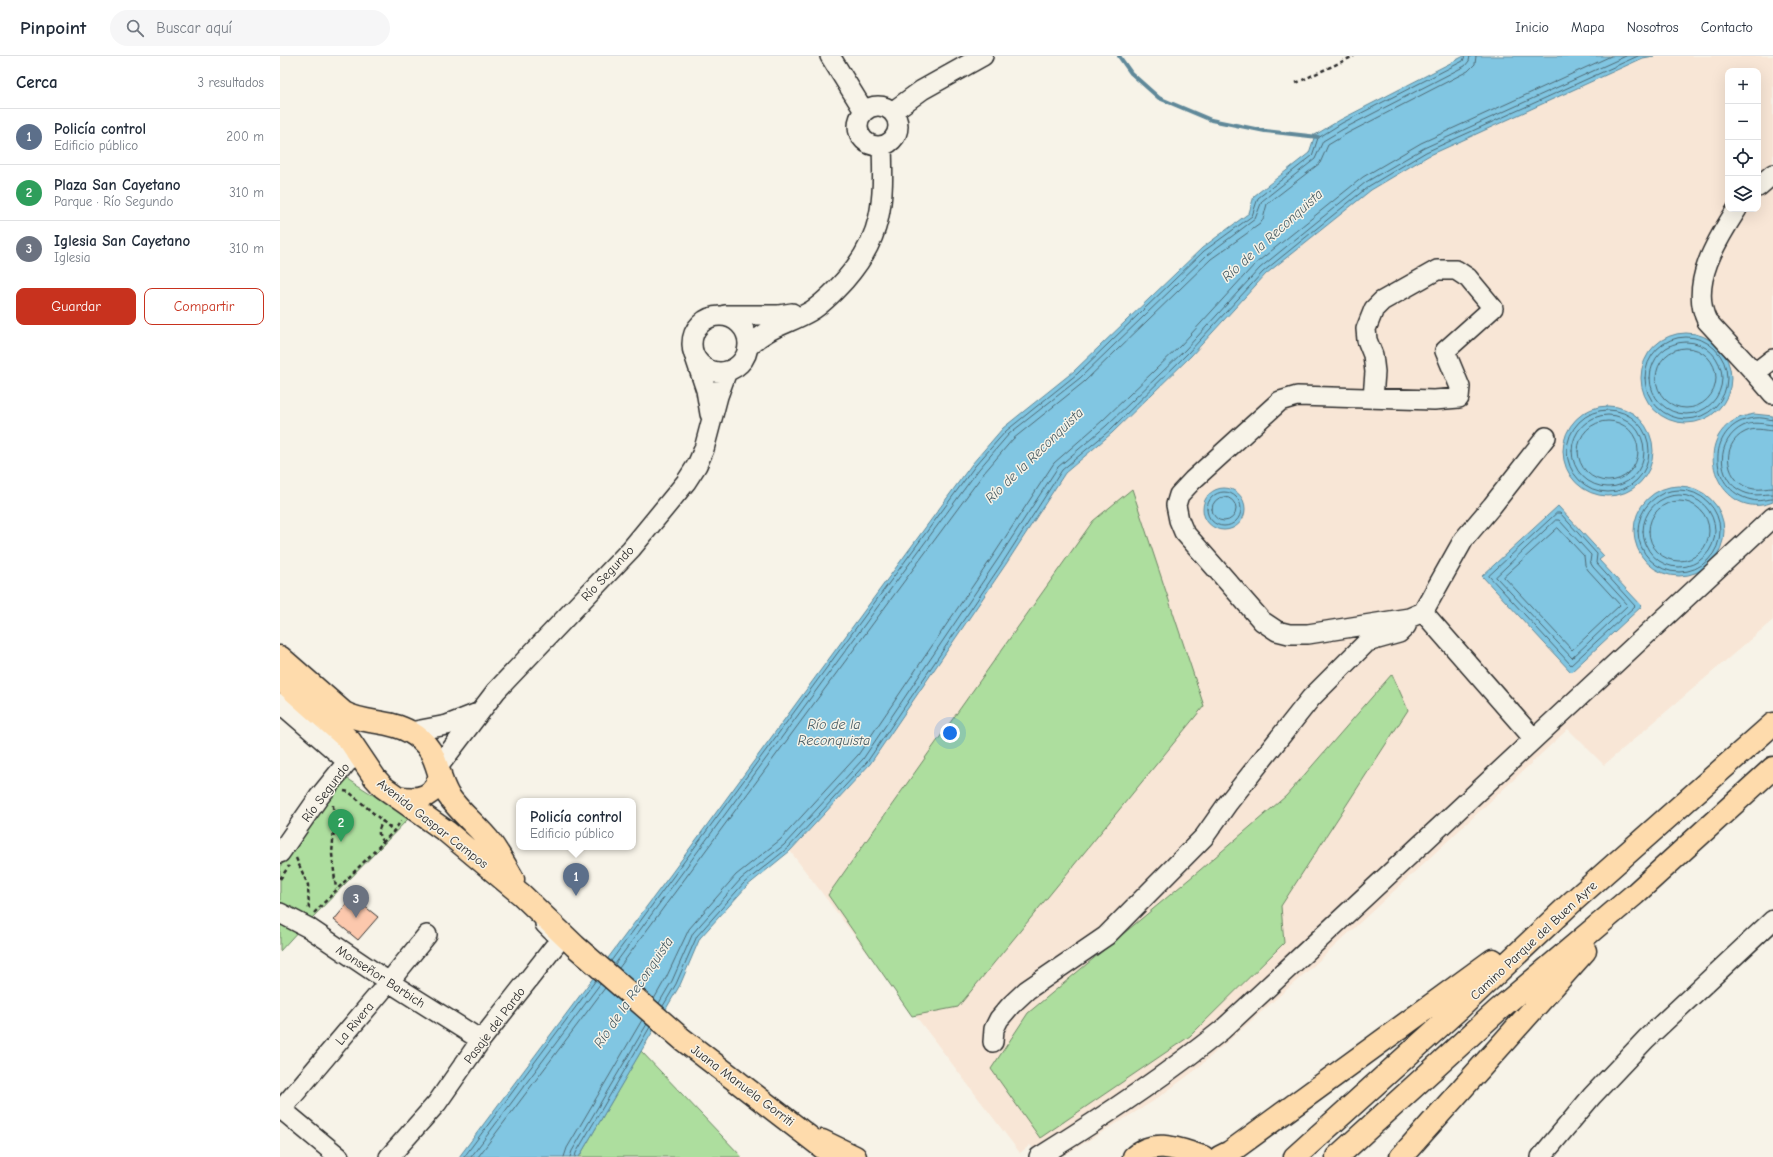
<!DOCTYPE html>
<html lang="es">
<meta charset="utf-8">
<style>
body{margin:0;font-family:"Comic Neue",sans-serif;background:#f6f6f7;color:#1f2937}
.controls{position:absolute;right:12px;top:12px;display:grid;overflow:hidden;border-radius:8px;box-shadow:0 4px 16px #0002}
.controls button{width:36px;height:36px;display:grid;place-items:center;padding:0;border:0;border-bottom:1px solid #e0e1e3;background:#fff;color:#1f2937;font:20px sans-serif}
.you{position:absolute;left:670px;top:677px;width:14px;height:14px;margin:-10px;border:3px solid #fff;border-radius:50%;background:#1a73e8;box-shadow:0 0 0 6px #1a73e833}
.badge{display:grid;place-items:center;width:26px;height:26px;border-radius:50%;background:#c8321e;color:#fff;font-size:13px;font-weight:700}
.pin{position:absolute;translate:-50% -33px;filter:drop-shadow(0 1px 2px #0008)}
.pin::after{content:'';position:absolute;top:21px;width:14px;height:12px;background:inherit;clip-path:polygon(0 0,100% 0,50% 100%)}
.popup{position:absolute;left:236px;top:742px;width:120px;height:52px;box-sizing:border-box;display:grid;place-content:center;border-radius:8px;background:#fff;filter:drop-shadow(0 1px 3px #0005);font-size:13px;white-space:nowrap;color:#747a83}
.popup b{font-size:15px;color:#1f2937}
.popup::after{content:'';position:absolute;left:50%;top:100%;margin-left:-8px;border:8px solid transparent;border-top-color:#fff}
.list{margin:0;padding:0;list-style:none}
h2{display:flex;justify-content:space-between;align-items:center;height:52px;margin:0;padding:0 16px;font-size:17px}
h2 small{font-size:13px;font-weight:400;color:#747a83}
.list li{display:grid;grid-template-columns:26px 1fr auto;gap:12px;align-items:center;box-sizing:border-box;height:56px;padding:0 16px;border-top:1px solid #e0e1e3}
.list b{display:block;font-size:15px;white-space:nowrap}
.list p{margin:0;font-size:13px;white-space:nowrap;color:#747a83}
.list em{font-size:13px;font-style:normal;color:#747a83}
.actions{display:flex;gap:8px;padding:12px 16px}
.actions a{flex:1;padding:9px 0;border:1px solid #c8321e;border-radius:8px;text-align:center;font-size:14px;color:#c8321e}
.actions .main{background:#c8321e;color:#fff}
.icon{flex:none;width:22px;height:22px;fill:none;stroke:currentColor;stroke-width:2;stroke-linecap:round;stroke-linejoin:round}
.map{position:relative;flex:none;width:1493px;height:1101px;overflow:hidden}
header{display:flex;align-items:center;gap:24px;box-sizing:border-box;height:56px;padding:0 20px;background:#fff;border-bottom:1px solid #e0e1e3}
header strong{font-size:19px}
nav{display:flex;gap:22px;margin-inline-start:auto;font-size:14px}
.search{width:280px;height:36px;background:#f6f6f7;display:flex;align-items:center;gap:10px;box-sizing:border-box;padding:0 14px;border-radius:22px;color:#747a83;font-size:15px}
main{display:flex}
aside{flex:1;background:#fff}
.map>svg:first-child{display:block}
.built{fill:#f8e6d6;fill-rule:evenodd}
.green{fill:#adde9e;stroke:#6c8464}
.water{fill:#81c6e2;stroke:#5f8899}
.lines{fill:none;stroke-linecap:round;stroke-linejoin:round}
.shore{stroke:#4d6974;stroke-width:1}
.stream{stroke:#5f8899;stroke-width:4}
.building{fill:#fcc8ad;stroke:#2b2b2b}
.minor-casing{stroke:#2b2b2b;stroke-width:22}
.major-casing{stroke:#2b2b2b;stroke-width:25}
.highway-casing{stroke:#2b2b2b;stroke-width:25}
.path{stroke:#2b2b2b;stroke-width:2.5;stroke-dasharray:4 3;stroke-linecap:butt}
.minor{stroke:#f7f3e8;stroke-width:19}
.major{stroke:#fedbac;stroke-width:22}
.highway{stroke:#fedbac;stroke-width:22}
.labels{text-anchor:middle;stroke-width:3;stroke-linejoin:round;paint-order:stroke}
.street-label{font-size:13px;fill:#2b2b2b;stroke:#f7f3e8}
.water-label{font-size:14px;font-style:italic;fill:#455a62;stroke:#f7f3e8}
</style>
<header>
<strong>Pinpoint</strong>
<div class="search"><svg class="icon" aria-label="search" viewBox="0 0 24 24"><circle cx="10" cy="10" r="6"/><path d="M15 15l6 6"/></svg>Buscar aquí</div>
<nav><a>Inicio</a><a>Mapa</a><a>Nosotros</a><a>Contacto</a></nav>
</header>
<main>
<aside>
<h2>Cerca<small>3 resultados</small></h2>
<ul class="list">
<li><span class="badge" style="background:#5c6f8a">1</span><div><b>Policía control</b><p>Edificio público</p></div><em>200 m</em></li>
<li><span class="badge" style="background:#2e9e5b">2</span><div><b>Plaza San Cayetano</b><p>Parque · Río Segundo</p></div><em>310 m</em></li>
<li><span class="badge" style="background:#6b7280">3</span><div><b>Iglesia San Cayetano</b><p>Iglesia</p></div><em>310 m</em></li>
</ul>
<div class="actions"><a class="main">Guardar</a><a>Compartir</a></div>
</aside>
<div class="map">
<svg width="1493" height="1101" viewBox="0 0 1493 1101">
<rect width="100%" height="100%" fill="#f7f3e8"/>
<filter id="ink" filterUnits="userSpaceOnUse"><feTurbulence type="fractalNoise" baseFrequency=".025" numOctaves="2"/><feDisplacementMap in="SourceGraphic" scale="8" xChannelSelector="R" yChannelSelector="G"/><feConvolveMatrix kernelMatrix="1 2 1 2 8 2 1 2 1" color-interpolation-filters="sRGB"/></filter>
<g filter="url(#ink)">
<path class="built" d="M1374 0H1493V564L1324 709 1288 673 1030 913 913 1016 872 1046 781 1101H760L750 1089 740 1097 510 795 590 708 726 508 785 417 832 377 911 300 986 218 1091 134 1148 100 1363 2ZM1448 15H1478V153H1448Z"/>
<path class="green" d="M852 433 924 650 678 951 632 960 548 839 813 465Z
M1112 618 1128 654 1001 850 1004 887 910 980 760 1082 711 1013 748 957 920 814 1006 740Z
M68 723 129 762 30 864 0 851V811L52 735Z
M0 862 20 873 0 895Z
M361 995 462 1101H299Z"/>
<path class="water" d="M1184 0H1374L1363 2 1148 100 1091 134 986 218 911 300 832 377 785 417 726 508 590 708 510 795 467 830 420 882 400 929 299 1101H179L391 818 692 408 723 372 794 315 922 192 969 157 974 140 1029 97 1035 79 1060 64Z
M1361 322a45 45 0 1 1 90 0a45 45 0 1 1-90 0Z
M1283 395a45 45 0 1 1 90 0a45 45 0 1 1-90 0Z
M1474 358 1493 360V446C1441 467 1407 385 1459 362 1464 360 1470 359 1474 358Z
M1354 475a45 45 0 1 1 90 0a45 45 0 1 1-90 0Z
M923 453a21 21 0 1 1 42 0a21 21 0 1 1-42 0Z
M1278 450 1324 500 1319 504 1362 550 1291 616 1202 520Z"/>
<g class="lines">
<path class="shore" d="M1365 322a41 41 0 1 1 82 0a41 41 0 1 1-82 0Z
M1370 322a36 36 0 1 1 72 0a36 36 0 1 1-72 0Z
M1376 322a30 30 0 1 1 60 0a30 30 0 1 1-60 0Z
M1287 395a41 41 0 1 1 82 0a41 41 0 1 1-82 0Z
M1292 395a36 36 0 1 1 72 0a36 36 0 1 1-72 0Z
M1493 364C1487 363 1481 361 1475 362 1427 366 1425 434 1472 444 1479 446 1486 443 1493 443
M1298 395a30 30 0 1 1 60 0a30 30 0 1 1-60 0Z
M1493 369C1483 368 1473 365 1463 370 1436 383 1435 424 1463 436 1474 441 1482 438 1493 438
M1493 375C1483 374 1475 371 1465 376 1439 388 1445 429 1474 433 1481 434 1487 432 1493 432
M1358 475a41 41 0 1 1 82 0a41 41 0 1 1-82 0Z
M927 453a17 17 0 1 1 34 0a17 17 0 1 1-34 0Z
M1363 475a36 36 0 1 1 72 0a36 36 0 1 1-72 0Z
M932 453a12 12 0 1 1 24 0a12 12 0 1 1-24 0Z
M1369 475a30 30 0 1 1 60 0a30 30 0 1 1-60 0Z
M1277 457H1280L1317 498 1316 507 1355 550 1291 609 1209 520Z
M1276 464H1279L1311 499 1310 506 1313 511 1348 549 1292 602 1216 521Z
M1278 472 1304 500 1305 509 1308 514 1340 549 1292 594 1224 521Z
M331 905 695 410 726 375 797 318 924 195 972 160 978 142 1032 100 1038 82 1062 67 1183 5 1185 0
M335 908 699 413 729 378 800 322 927 199 975 163 982 145 1035 103 1043 85 1065 72 1185 10 1189 5 1190 0
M339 912 704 417 733 383 804 326 931 203 980 168 983 163 987 148 1040 107 1048 89 1068 77 1188 15 1195 8 1196 0
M374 943 386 922 409 873 456 819 500 784 578 699 713 500 774 407 822 365 900 290 975 208 1083 121 1141 87 1331 0
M379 947 392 925 413 877 461 823 504 789 583 703 718 503 778 411 826 370 905 294 980 212 1086 126 1144 92 1346 0
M383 950 396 928 417 880 464 827 508 792 587 706 723 506 782 414 830 374 908 297 983 216 1089 130 1146 96 1358 0
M184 1101 316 924
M191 1101 320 928
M198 1101 325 932
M284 1101 287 1092 362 964
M290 1101 292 1095 367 968
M295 1101 296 1097 370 971"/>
<path class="stream" d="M839 0 851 17 879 42 931 64 985 75 1038 81"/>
</g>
<path class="building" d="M73 841 98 861 78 884 54 864Z"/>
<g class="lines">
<defs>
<path id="minor" d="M550 0 584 55
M578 70a20 20 0 1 1 40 0a20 20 0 1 1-40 0Z
M612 56 642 34 703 0
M1478 131 1493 118
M1457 153C1437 184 1409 228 1427 265L1475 317 1493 303
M445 259H499L512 257
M412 288a28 28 0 1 1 56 0a28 28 0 1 1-56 0Z
M468 291C489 270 507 269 531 255 544 247 555 235 565 224 603 181 604 146 602 90
M415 301 426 334 430 358
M1475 317 1493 338
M1093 342 1095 316 1093 299 1087 284 1086 273 1094 253 1102 245 1157 214H1176L1188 222 1213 252 1165 295 1180 331 1179 342 1154 344 1017 340 1000 345 913 424 899 439 896 449 899 464 904 476 982 565 997 575 1009 578H1028L1129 562 1143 556
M0 647 68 706
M130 676 167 669 200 656
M1254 683 1493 461
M158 711 216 635 351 493 406 426 417 409 424 393 438 340 447 315
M0 797 39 741 77 694
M0 857 29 872 109 926 201 984
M713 986 714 973 719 963 731 949 747 934 826 880 924 781 948 747 1031 642 1087 586 1119 577 1126 570 1129 562
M0 1052 59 1101
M0 1055 109 926 147 879
M109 1101 157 1047 201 984 278 886 277 880 265 868
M759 1101C822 1062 884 1021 942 974L1254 683 1143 556 1184 483 1212 450 1266 381
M1261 1101 1312 1040 1366 983 1493 864"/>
<path id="major" d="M0 601 64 657C84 668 110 664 130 676 160 693 154 715 168 739 180 757 198 770 211 787 219 798 226 811 233 823
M0 623 70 685 95 722 103 731 167 776 242 839 295 890 402 983 555 1101
M117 741C139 745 155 742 160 718
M542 1085 575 1101"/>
<path id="highway" d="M854 1101C875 1082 900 1094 923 1101
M940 1101 950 1096 1213 904
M1015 1101 1181 951 1290 848 1493 668
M1057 1101 1217 955 1355 838 1493 712
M1121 1101 1305 895"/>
</defs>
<use href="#minor" class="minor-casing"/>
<use href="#major" class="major-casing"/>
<use href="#highway" class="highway-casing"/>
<path class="path" d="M1016 27 1074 0
M64 735 69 736 114 775
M53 749 54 772 52 798 56 833
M103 786C97 779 98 773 103 765
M16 802 28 829 29 855
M0 823 9 810
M34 857 114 775 121 765"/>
<use href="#minor" class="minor"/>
<use href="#major" class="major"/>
<use href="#highway" class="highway"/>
</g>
</g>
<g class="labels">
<g class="street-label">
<text transform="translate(327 517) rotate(-47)" y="5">Río Segundo</text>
<text transform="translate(45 736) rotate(-53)" y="5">Río Segundo</text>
<text transform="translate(153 767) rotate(38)" y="5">Avenida Gaspar Campos</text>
<text transform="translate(1253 884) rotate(-43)" y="5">Camino Parque del Buen Ayre</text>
<text transform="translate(101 920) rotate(33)" y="5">Monseñor Barbich</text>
<text transform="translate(74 967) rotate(-50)" y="5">La Rivera</text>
<text transform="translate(214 969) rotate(-53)" y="5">Pasaje del Pardo</text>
<text transform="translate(463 1029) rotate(37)" y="5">Juana Manuela Gorriti</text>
</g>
<g class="water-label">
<text transform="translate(992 179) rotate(-42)" y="5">Río de la Reconquista</text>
<text transform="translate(754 399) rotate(-44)" y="5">Río de la Reconquista</text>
<text x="554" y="673">Río de la<tspan x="554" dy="16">Reconquista</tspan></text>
<text transform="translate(353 936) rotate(-56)" y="5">Río de la Reconquista</text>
</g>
</g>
</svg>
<div class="controls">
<button>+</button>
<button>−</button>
<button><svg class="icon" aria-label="locate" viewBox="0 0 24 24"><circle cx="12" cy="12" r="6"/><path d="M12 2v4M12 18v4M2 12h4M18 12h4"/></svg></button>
<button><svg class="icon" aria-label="layers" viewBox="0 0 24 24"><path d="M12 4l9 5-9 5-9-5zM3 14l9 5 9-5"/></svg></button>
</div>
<div class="you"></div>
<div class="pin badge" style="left:296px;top:840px;background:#5c6f8a">1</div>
<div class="popup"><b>Policía control</b>Edificio público</div>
<div class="pin badge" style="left:61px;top:786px;background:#2e9e5b">2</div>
<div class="pin badge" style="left:76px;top:862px;background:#6b7280">3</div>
</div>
</main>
